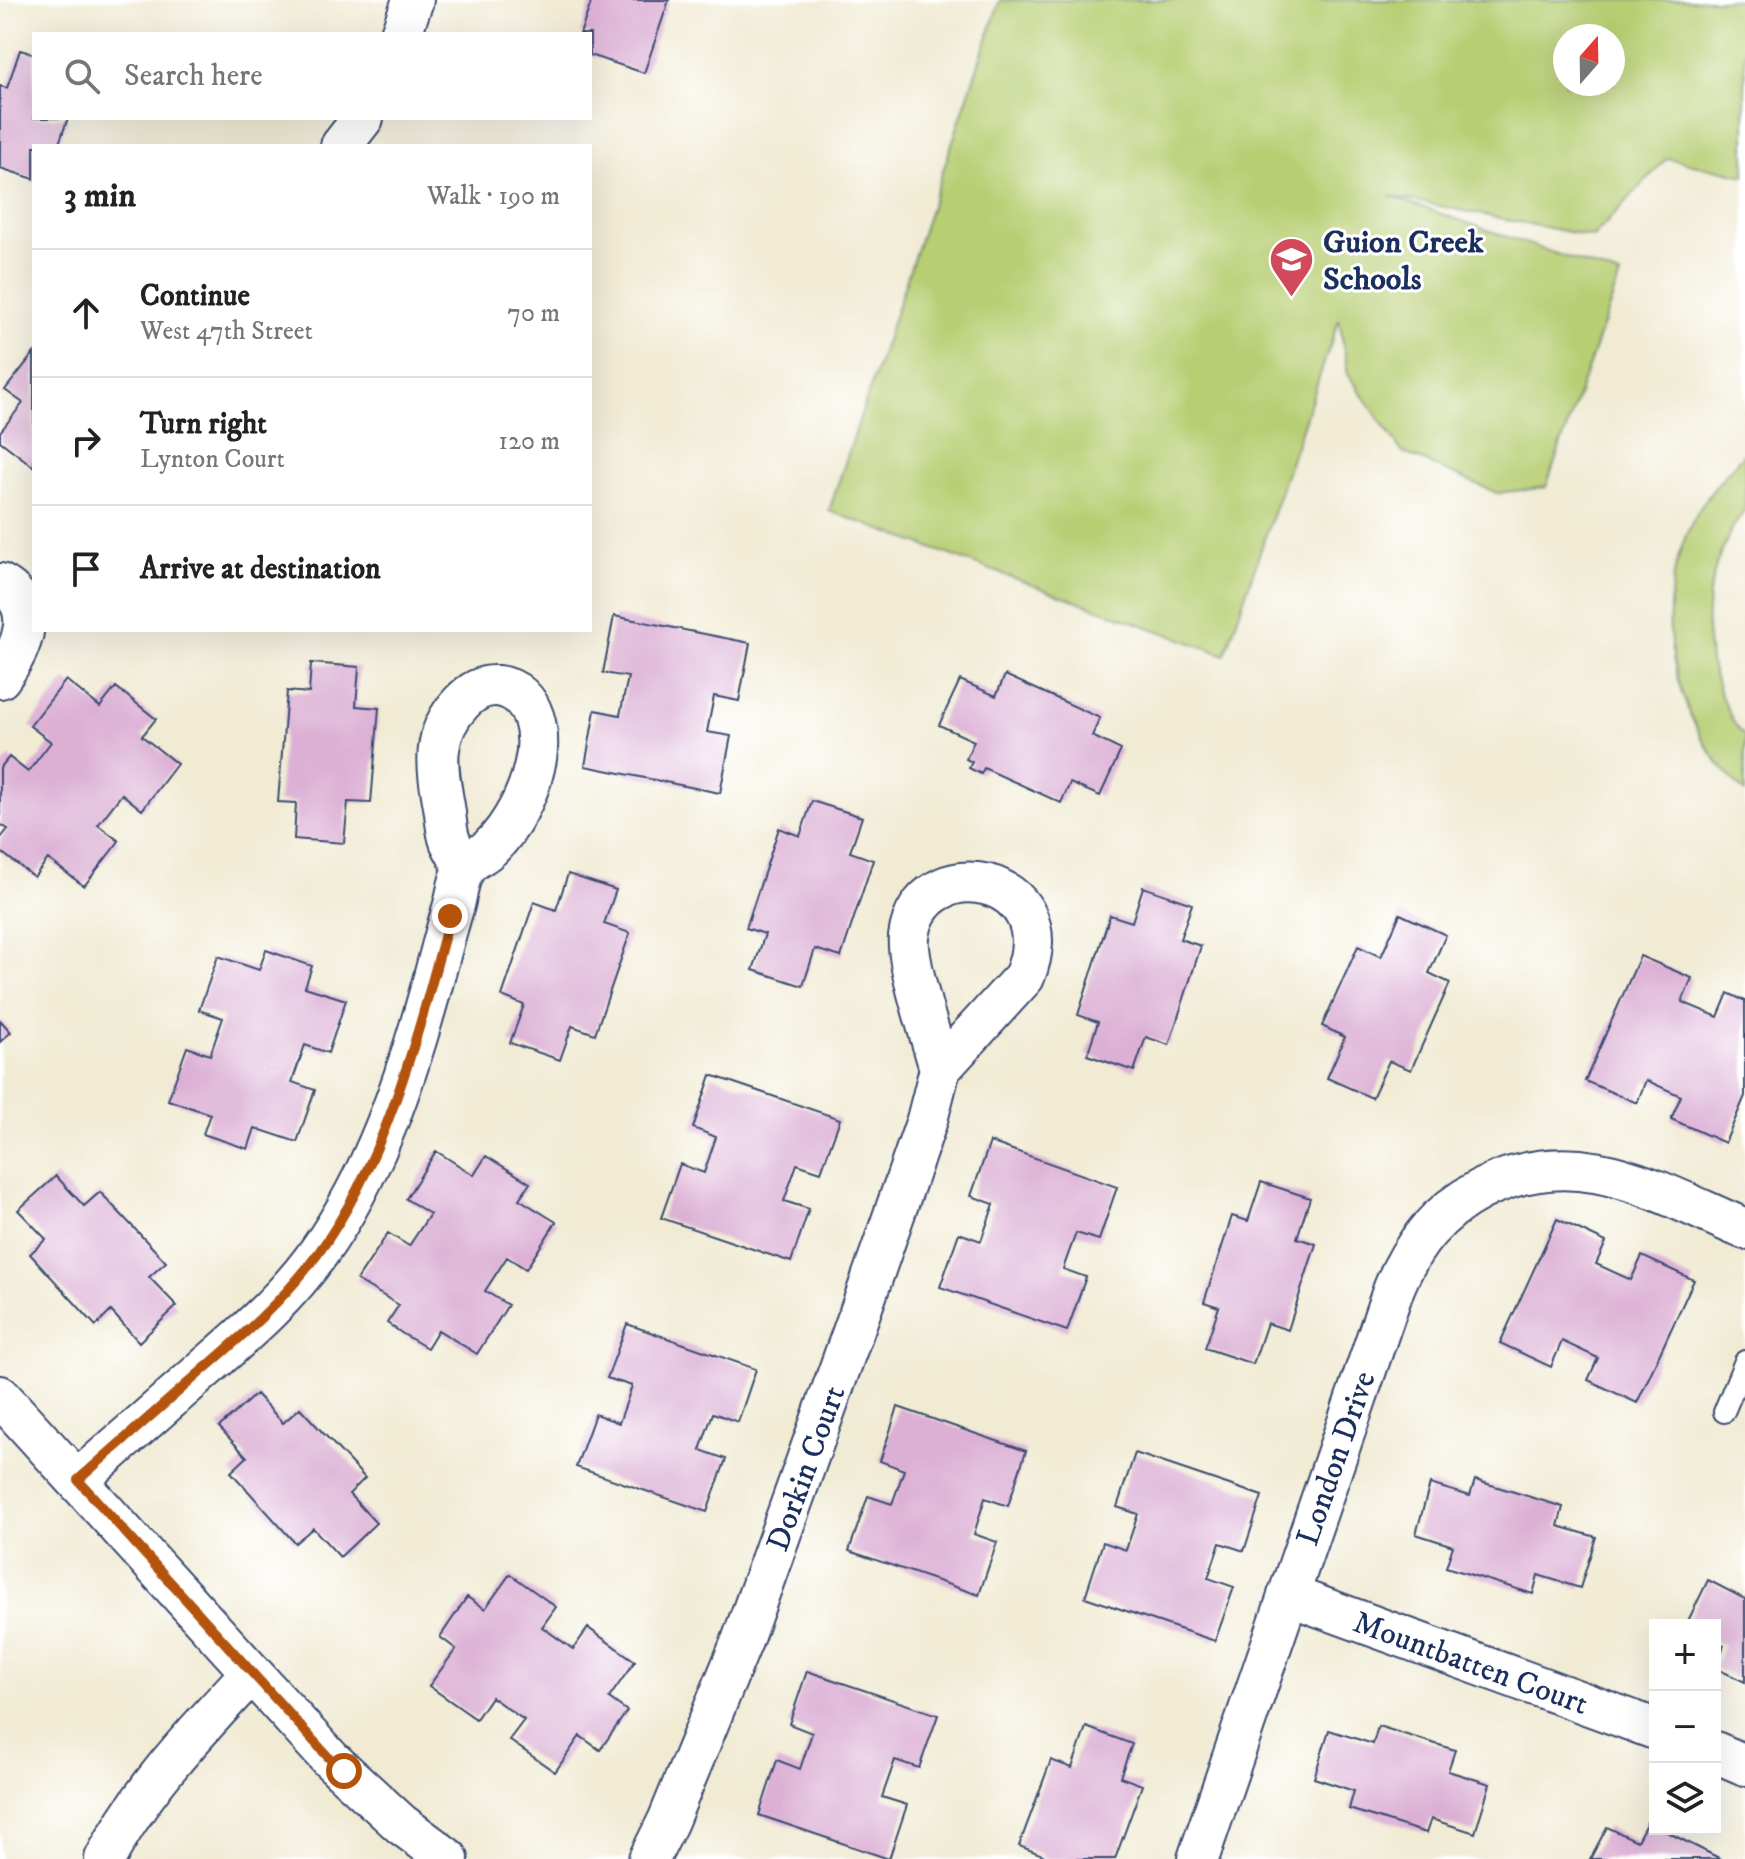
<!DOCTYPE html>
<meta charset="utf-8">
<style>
body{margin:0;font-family:"IM FELL DW Pica",serif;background:#f6f6f6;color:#222}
.controls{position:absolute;right:24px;bottom:24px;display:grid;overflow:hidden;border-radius:0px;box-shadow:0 8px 32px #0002}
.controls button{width:72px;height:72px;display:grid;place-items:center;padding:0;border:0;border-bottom:2px solid #e0e0e0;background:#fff;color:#222;font:40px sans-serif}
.compass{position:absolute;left:1553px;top:24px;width:72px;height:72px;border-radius:50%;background:#fff;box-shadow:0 8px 32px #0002;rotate:20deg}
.stop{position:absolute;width:24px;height:24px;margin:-18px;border:6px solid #b45309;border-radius:50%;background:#fff}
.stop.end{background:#b45309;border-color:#fff;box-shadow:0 2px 8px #0008}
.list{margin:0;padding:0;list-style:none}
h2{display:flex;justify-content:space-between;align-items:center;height:104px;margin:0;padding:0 32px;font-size:34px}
h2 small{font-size:26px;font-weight:400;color:#767676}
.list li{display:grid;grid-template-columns:52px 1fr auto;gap:24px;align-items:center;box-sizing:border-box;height:128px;padding:0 32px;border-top:2px solid #e0e0e0}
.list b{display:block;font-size:30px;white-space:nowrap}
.list p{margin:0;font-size:26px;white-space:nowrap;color:#767676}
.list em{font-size:26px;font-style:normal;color:#767676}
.icon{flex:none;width:44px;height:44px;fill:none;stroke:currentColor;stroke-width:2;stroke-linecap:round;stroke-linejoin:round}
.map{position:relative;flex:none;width:1745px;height:1859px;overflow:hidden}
.search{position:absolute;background:#fff;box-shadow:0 8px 32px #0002;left:32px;top:32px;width:560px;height:88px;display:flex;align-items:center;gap:20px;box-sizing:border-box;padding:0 28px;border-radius:0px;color:#767676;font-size:30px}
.panel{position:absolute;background:#fff;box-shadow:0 8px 32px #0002;left:32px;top:144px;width:560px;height:488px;border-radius:0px}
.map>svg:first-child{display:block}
.green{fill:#b7ce72;stroke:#697e68;stroke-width:2;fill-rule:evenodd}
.building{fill:#dcb0d5}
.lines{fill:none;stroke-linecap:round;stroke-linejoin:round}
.service-casing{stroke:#3b4b70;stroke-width:24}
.minor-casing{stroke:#3b4b70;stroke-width:44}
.service{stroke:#fff;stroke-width:20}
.minor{stroke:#fff;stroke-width:40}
.route{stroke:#b45309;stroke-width:10}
.labels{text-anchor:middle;stroke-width:6;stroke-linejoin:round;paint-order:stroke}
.poi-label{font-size:32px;font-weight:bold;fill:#1b2f5e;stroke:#fff;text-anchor:start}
.street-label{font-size:32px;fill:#1b2f5e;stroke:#fff}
</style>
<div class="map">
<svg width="1745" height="1859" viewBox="0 0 1745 1859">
<rect width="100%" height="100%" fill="#fff"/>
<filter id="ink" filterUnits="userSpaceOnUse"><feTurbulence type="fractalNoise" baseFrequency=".0125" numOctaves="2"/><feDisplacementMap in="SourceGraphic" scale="16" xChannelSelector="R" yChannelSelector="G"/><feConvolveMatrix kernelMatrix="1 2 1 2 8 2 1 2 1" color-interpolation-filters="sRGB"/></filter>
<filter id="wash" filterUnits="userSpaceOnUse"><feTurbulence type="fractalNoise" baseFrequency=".006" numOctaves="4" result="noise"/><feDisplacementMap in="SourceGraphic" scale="32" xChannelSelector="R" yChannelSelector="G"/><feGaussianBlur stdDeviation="1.8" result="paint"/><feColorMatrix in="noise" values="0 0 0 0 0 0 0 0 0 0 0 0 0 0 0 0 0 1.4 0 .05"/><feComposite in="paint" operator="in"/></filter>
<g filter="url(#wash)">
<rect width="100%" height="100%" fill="#f1ebd4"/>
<path class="green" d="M1000 0H1745V176L1667 158 1593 237 1390 196 1620 276 1546 487 1497 493 1402 452 1348 374 1339 319 1225 655 829 511ZM1565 36H1613V84H1565Z
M1745 453V510L1731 530 1717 562 1709 593 1707 629 1710 661 1720 694 1734 723 1745 737V793C1670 722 1644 602 1699 510 1712 489 1728 471 1745 453Z"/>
<g id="blocks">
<path class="building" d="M592 0H669L644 73 590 55V34H580Z
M20 50 34 54V118H68L58 146H34V179L0 168V86L7 88Z
M34 353V467L0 441V432L23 403 5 390Z
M614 616 750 643 739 701 714 696 707 732 731 736 720 793 585 766 595 710 620 715 628 677 603 673Z
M311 663 359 667 356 706 379 708 371 803 348 802 344 843 294 839 296 803 278 802 287 691 309 693Z
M1005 675 1100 718 1092 736 1121 750 1100 796 1070 783 1061 803 984 768 981 774 969 768 972 762 966 759 974 741 939 725 960 680 996 696Z
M66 680 100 707 116 687 156 719 142 736 177 764 142 810 122 794 98 825 119 841 84 886 48 859 34 877 0 851V839L8 829 0 824V768L9 757 28 772 51 742 30 726Z
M812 801 862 817 850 852 873 860 841 957 815 949 803 986 753 970 765 934 746 928 779 828 800 836Z
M568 874 616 890 604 924 630 933 595 1034 572 1026 560 1060 510 1043 524 1005 502 996 534 902 556 910Z
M1143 887 1192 904 1180 939 1201 946 1169 1045 1146 1037 1134 1071 1087 1055 1098 1022 1078 1015 1110 915 1132 922Z
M1400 914 1446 935 1429 973 1450 983 1411 1070 1389 1061 1372 1098 1327 1078 1345 1037 1322 1026 1358 946 1381 957Z
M266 950 312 966 305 987 346 1000 328 1053 305 1045 292 1082 315 1090 297 1142 255 1128 248 1149 203 1134 210 1114 168 1100 187 1047 210 1055 223 1018 199 1010 218 956 259 970Z
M1640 956 1692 978 1682 1002 1718 1017 1728 993 1745 1001V1096L1725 1143 1671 1119 1681 1096 1646 1080 1637 1103 1585 1081Z
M0 1020 11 1032 0 1042Z
M711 1075 840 1119 821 1172 797 1164 784 1201 809 1209 791 1262 661 1218 680 1164 704 1173 716 1137 693 1128Z
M990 1142 1117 1187 1099 1240 1076 1233 1063 1269 1086 1277 1067 1331 940 1287 959 1233 981 1241 994 1204 971 1196Z
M436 1151 474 1175 486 1156 530 1183 519 1199 556 1222 526 1269 507 1257 485 1291 508 1305 477 1354 438 1330 427 1348 403 1334 387 1323 399 1305 357 1280 388 1233 409 1246 430 1214 406 1199Z
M56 1176 84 1206 100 1192 166 1262 149 1277 177 1306 139 1342 111 1311 96 1326 30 1254 46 1239 18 1210Z
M1261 1182 1310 1198 1297 1238 1316 1244 1288 1330 1267 1323 1253 1364 1205 1348 1219 1307 1204 1302 1232 1216 1248 1221Z
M1557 1219 1606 1242 1596 1264 1631 1280 1642 1256 1694 1280 1637 1403 1588 1380 1598 1358 1562 1341 1551 1367 1500 1343Z
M627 1324 756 1369 738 1422 713 1413 700 1450 726 1459 707 1512 576 1467 595 1414 619 1423 632 1386 607 1378Z
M256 1394 283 1423 300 1408 365 1478 349 1494 376 1523 340 1557 313 1528 295 1543 231 1472 247 1457 219 1427Z
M898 1407 1026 1451 1008 1506 985 1498 974 1534 997 1542 979 1595 849 1551 868 1496 892 1504 904 1470 880 1461Z
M1135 1453 1262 1496 1244 1551 1220 1543 1208 1578 1234 1587 1215 1641 1085 1597 1103 1542 1126 1550 1138 1514 1117 1507Z
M1475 1480 1563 1507 1558 1526 1596 1537 1580 1588 1538 1575 1533 1594 1446 1567 1453 1546 1416 1534 1430 1484 1470 1496Z
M510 1574 556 1607 542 1627 573 1649 588 1628 635 1661 609 1698 627 1711 600 1750 580 1736 555 1772 509 1740 524 1720 491 1697 476 1719 429 1686 456 1649 440 1637 467 1597 485 1609Z
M1708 1580 1745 1599V1682L1715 1668 1724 1645 1715 1641V1625H1686Z
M807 1671 938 1715 919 1768 895 1760 882 1797 907 1805 889 1859 759 1815 777 1760 800 1769 812 1733 789 1724Z
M1378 1726 1455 1750 1448 1771 1490 1784 1475 1833 1431 1819 1426 1833 1349 1809 1354 1791 1314 1778 1329 1730 1373 1744Z
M1086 1727 1132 1744 1120 1777 1142 1785 1115 1859H1042L1043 1855 1019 1846 1051 1760 1072 1768Z
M1647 1822 1655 1826V1829H1661L1721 1859H1590L1607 1827 1637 1841Z"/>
</g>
</g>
<g filter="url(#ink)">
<use href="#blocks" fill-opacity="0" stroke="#3b4b70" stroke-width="2"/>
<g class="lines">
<defs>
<path id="service" d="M1724 1412 1745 1361"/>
<path id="minor" d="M401 34 413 0
M341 146 363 118
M0 584C42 606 21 650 0 678
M0 1396 330 1759 401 1824 448 1859
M78 1480C119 1444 160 1408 201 1372 243 1335 286 1299 319 1252 373 1176 405 1082 430 992 438 963 445 934 454 905 457 894 458 880 464 870 469 860 483 855 491 847 511 828 528 795 534 768 542 738 537 690 497 686 482 685 470 693 461 703 431 735 437 767 444 806 446 817 446 831 450 841 454 850 460 859 464 868
M1288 1595 1655 1729
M1715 1752 1745 1765
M105 1859C142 1788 197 1731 251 1673
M649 1859 668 1821 742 1641 863 1304 927 1120 940 1069 1024 977C1067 874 920 847 909 937 906 964 932 1039 940 1069
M1198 1859 1394 1288C1412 1244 1438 1212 1480 1190 1577 1140 1655 1191 1745 1229"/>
</defs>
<use href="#service" class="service-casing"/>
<use href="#minor" class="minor-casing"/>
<use href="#service" class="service"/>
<use href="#minor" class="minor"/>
</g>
</g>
<g class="lines" filter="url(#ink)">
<path class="route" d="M344 1771 330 1759 78 1480C118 1445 157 1410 197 1375 240 1338 283 1301 317 1255 388 1159 419 1029 450 916"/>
</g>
<defs>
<symbol id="school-pin" viewBox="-11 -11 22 30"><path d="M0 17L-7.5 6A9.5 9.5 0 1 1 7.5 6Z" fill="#d1495b" stroke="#fff"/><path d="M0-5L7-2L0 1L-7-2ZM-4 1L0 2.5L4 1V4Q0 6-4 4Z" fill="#fff"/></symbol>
</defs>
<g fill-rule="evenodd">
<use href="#school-pin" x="1266" y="234" width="51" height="69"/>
</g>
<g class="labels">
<g class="poi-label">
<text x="1323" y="252">Guion Creek<tspan x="1323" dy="37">Schools</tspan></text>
</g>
<g class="street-label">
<text transform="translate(1335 1458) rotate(-71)" y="11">London Drive</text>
<text transform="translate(805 1468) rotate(-70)" y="11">Dorkin Court</text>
<text transform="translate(1471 1662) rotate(20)" y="11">Mountbatten Court</text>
</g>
</g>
</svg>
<div class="controls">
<button>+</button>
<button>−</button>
<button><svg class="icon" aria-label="layers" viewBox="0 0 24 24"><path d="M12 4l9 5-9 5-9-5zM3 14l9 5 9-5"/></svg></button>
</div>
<svg class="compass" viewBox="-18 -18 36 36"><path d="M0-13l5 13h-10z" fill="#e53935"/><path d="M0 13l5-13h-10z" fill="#767676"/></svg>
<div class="stop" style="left:344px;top:1771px"></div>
<div class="stop end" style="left:450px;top:916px"></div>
<div class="search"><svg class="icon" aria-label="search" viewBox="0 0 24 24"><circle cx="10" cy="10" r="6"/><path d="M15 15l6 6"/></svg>Search here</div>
<section class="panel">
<h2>3 min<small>Walk · 190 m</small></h2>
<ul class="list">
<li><svg class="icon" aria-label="ahead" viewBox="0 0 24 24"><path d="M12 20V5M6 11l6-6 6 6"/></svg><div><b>Continue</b><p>West 47th Street</p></div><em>70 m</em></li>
<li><svg class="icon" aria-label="right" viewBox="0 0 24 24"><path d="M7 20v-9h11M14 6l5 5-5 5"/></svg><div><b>Turn right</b><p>Lynton Court</p></div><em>120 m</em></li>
<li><svg class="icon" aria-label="arrive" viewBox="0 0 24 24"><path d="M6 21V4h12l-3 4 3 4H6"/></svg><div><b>Arrive at destination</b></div></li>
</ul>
</section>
</div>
